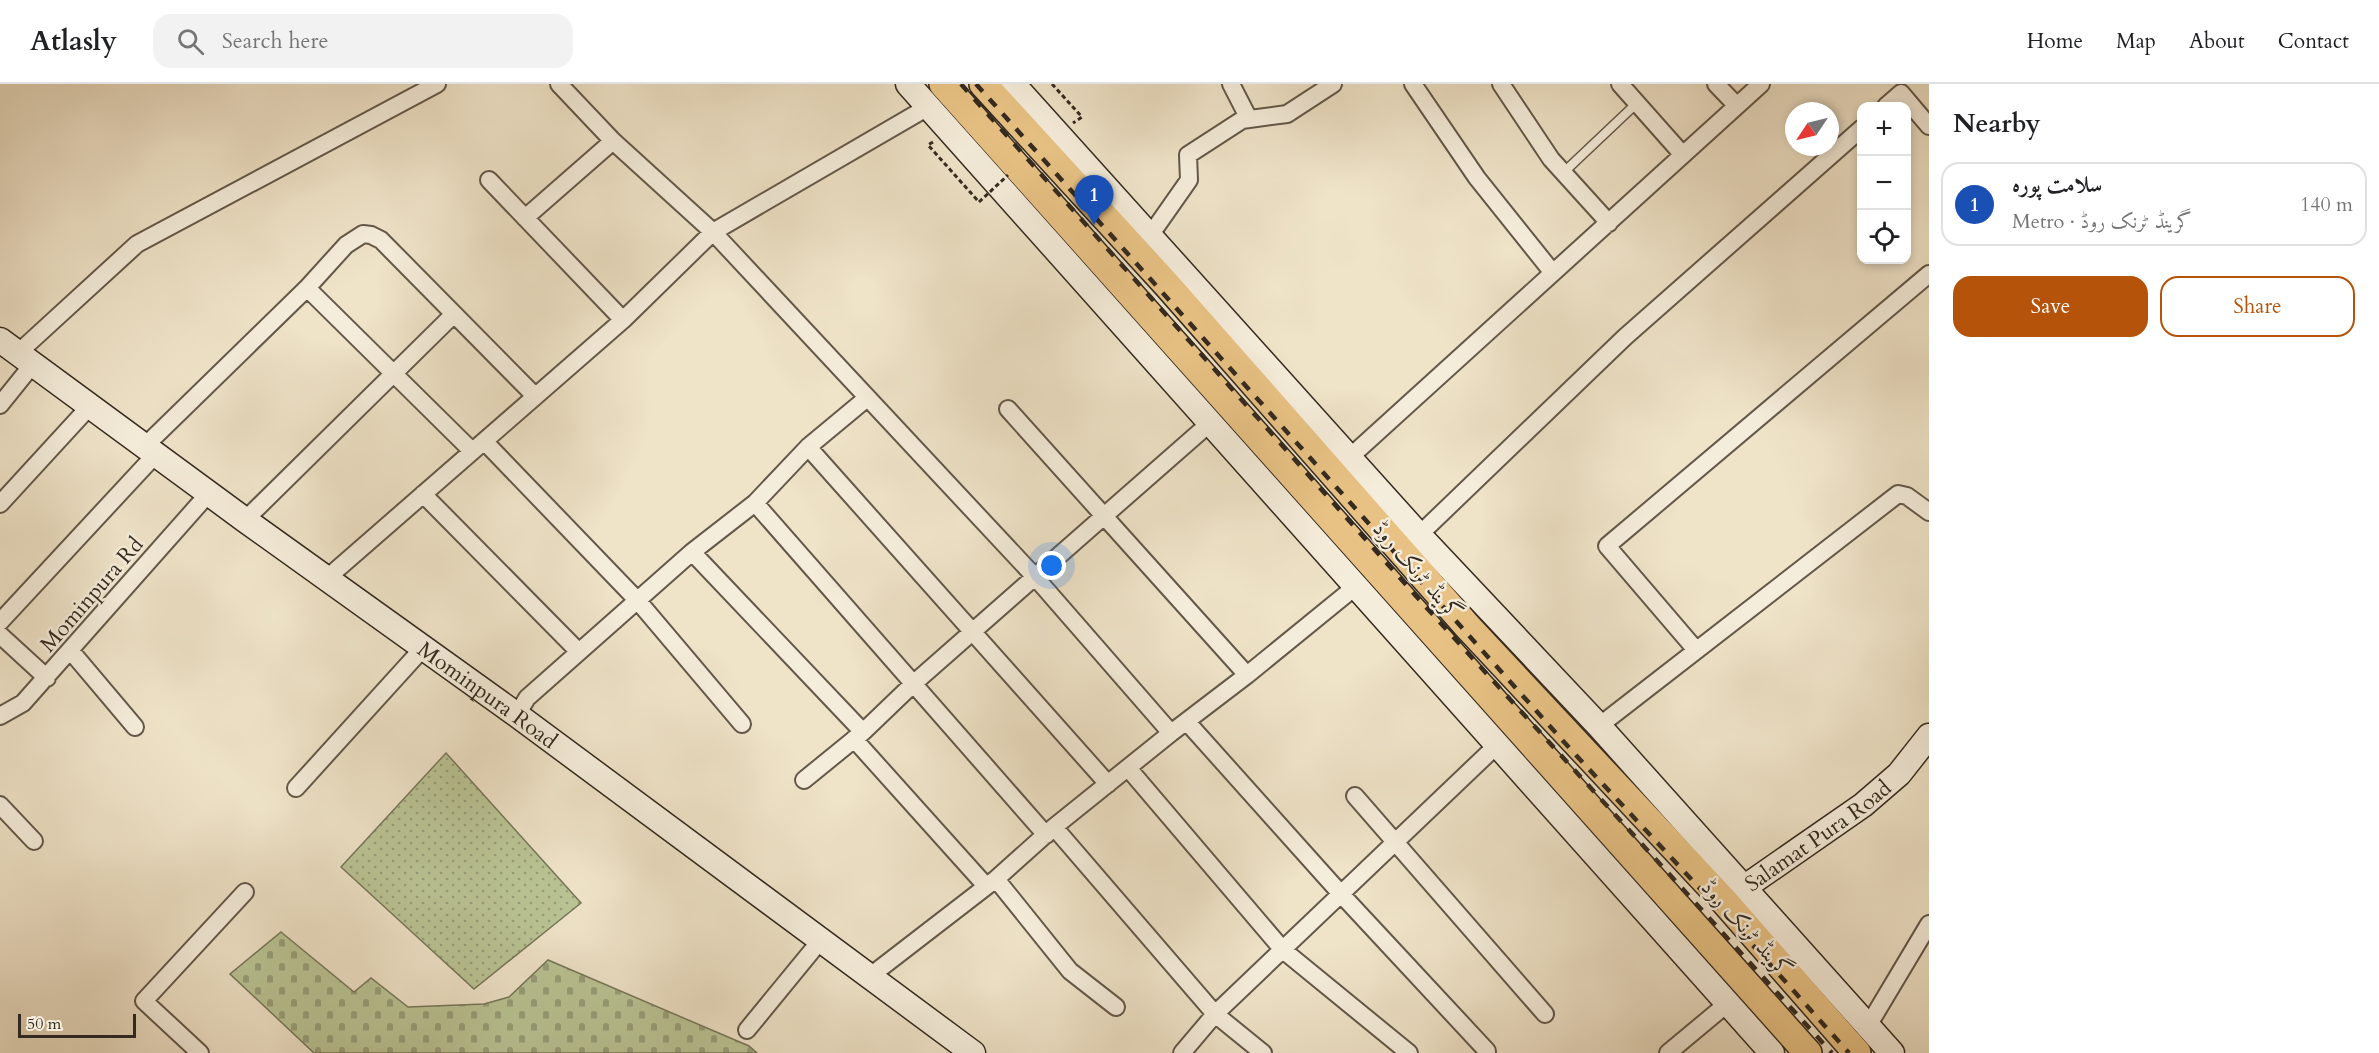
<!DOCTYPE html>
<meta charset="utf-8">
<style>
body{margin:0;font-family:Cardo,Amiri,serif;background:#f2f2f2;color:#202124}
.controls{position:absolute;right:18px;top:18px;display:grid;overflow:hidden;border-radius:12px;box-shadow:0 3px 9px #0003}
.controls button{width:54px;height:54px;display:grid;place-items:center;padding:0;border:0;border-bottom:2px solid #e0e0e0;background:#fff;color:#202124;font:30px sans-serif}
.compass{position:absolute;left:1785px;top:18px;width:54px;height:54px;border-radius:50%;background:#fff;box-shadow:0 3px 9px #0003;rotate:235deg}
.scale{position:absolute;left:18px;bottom:15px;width:118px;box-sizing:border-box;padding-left:6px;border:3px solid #342a1f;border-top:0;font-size:16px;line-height:21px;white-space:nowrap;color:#342a1f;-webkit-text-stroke:4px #f5eddb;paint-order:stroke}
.you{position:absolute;left:1052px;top:482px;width:21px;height:21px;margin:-15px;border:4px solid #fff;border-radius:50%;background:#1a73e8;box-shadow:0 0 0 9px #1a73e833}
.badge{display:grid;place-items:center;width:39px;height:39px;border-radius:50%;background:#b45309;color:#fff;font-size:20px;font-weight:700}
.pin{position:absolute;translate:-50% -50px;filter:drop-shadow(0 2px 3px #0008)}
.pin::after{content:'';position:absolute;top:32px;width:21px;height:18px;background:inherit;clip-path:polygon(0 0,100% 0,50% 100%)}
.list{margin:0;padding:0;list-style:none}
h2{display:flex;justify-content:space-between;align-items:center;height:78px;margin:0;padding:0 24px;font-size:26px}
h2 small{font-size:20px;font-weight:400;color:#757577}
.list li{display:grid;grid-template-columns:39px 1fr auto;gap:18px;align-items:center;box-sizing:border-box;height:84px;margin:0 12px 12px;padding:0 12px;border:2px solid #e0e0e0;border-radius:18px}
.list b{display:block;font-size:22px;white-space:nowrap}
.list p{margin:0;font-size:20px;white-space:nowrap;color:#757577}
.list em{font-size:20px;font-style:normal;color:#757577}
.actions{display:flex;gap:12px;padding:18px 24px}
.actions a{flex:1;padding:14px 0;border:2px solid #b45309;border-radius:18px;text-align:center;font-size:21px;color:#b45309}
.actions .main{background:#b45309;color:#fff}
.icon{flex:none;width:33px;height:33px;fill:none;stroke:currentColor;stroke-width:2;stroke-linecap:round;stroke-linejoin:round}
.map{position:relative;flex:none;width:1929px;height:969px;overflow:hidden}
header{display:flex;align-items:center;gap:36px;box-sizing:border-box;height:84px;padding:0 30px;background:#fff;border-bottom:2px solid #e0e0e0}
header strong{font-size:28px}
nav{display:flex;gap:33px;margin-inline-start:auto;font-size:21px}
.search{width:420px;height:54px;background:#f2f2f2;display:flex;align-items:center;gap:15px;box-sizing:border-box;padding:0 21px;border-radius:18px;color:#757577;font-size:22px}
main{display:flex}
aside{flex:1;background:#fff}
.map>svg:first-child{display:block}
.grass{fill:url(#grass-dots);stroke:#77775a;stroke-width:1.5}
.cemetery{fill:url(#cemetery-stones);stroke:#77775a;stroke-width:1.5}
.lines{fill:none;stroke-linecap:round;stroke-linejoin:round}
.lane-casing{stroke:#635849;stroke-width:11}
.street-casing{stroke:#635849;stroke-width:20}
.secondary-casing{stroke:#342a1f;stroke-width:27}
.primary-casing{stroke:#342a1f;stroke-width:30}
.path{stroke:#342a1f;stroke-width:3;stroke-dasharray:4.5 3;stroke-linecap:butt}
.lane{stroke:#f5eddb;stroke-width:8}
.street{stroke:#f5eddb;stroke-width:16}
.secondary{stroke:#f5eddb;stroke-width:24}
.primary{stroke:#e8c284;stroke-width:27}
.rail{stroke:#342a1f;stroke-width:4.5;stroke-dasharray:10 10;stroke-linecap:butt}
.path-bridge{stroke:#342a1f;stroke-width:3;stroke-dasharray:4.5 3;stroke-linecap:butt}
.labels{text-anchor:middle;stroke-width:5;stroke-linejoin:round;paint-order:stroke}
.street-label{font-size:22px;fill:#342a1f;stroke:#f5eddb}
</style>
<header>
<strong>Atlasly</strong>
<div class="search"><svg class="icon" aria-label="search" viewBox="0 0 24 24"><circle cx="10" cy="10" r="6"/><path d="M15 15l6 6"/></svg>Search here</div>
<nav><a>Home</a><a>Map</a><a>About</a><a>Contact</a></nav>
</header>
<main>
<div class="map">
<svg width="1929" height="969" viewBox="0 0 1929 969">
<defs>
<pattern id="grass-dots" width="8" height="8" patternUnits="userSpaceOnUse" patternTransform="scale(1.5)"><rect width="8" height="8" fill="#bac495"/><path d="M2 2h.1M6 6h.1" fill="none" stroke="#989f79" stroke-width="1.8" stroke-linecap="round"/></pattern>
<pattern id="cemetery-stones" width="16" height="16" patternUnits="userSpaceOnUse" patternTransform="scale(1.5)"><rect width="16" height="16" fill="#bac495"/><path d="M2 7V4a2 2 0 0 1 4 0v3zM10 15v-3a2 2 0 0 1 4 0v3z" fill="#989f79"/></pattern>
</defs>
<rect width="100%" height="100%" fill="#efe3c8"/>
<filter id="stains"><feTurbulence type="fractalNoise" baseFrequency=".00333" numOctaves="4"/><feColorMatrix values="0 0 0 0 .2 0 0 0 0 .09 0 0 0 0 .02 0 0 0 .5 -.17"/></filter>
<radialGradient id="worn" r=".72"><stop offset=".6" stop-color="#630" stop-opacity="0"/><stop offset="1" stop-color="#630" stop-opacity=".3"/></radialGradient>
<path class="grass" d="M446 669 581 819 474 905 341 783Z"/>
<path class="cemetery" d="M281 848 354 908 371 894 408 923 484 920 509 913 548 876 749 962 757 969H314L230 890Z"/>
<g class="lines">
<defs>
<path id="lane" d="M1563 89 1637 19"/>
<path id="street" d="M559 0 613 57 713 148 1036 494 1171 649
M1231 0 1249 35
M1413 0 1477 94 1553 189
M1501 0 1551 75 1609 139
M1620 0 1683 71
M1716 0 1737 22
M1886 22 1901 9 1929 42
M489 96 623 236
M525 134 613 57
M1149 153 1189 96 1188 71 1242 36 1287 30 1333 0
M307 204 472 367
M18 269 137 160 437 0
M0 321 33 280
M1008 325 1104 432 1210 339
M484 357 638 517 742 640
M145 362 307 204 346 161 363 150 371 151 381 156 535 312
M808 363 1108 700
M1349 374 1761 0
M423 410 579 568
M755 419 1046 751
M0 420 90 322
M245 436 453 231
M1419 451 1625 253 1862 44
M692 468 863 648
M326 495 623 236 713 148 928 23
M0 538 156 370
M0 551 47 594
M70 566 135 643
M1696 566 1607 462 1929 190
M517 631 527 614 692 468 755 419 808 363 867 314
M0 632 23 619 209 409
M1187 638 1341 810 1487 967
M1599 642 1898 410 1907 412 1929 428
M854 655 986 802
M1128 684 1283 866 1409 969
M804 696 863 648 913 600 1104 432 1247 591
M296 704 424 563
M1355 712 1545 930
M0 721 34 757
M1054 743 1215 930 1263 969
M996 795 1070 887 1116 923
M869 893 996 795 1054 743 1171 649 1247 591 1355 503
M1868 942 1929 840
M747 946 820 857
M200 969 144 917 245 808
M1182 969 1215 930 1497 661
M1668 969 1728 919"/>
<g id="secondary">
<path d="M908 0 1772 969"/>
<path d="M1013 0 1419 451 1599 642 1892 969"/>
<path id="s1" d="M0 256 245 436 517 631 973 969"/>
<path id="s2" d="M1732 812 1863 721 1899 690 1929 652"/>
</g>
<path id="primary" d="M943 0 1808 969
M983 0 1168 202 1468 543 1724 817 1857 969"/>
</defs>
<use href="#lane" class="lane-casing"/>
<use href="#street" class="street-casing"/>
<use href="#secondary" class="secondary-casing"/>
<use href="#primary" class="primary-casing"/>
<path class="path" d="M1052 0 1082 33 1073 39
M933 58 928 61 979 118"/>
<use href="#lane" class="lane"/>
<use href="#street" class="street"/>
<use href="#secondary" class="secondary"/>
<use href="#primary" class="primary"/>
<path class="rail" d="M961 0 1416 512 1832 969
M976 0 1573 668 1759 868 1849 969"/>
<path class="path-bridge" d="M979 118 1008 91"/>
</g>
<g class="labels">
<g class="street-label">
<text transform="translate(1418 486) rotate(49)" y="8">گرینڈ ٹرنک روڈ</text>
<text transform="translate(91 510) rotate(-49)" y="8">Mominpura Rd</text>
<text dy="8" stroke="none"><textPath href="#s1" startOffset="603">Mominpura Road</textPath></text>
<text dy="8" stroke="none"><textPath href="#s2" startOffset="105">Salamat Pura Road</textPath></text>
<text transform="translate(1747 844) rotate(48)" y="8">گرینڈ ٹرنک روڈ</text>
</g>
</g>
<rect width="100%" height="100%" filter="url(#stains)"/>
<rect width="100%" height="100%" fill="url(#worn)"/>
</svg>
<div class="controls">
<button>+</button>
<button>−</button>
<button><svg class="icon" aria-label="locate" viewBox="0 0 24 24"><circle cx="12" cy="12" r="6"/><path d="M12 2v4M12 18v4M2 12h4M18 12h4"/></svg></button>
</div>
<svg class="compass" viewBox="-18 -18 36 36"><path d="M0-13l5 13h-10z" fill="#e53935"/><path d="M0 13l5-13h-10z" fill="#757577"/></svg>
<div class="scale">50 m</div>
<div class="you"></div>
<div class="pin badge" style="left:1094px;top:141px;background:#1a4fb4">1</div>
</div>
<aside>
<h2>Nearby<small></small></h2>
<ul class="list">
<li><span class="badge" style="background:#1a4fb4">1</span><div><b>سلامت پورہ</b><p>Metro · گرینڈ ٹرنک روڈ</p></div><em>140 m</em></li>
</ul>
<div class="actions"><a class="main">Save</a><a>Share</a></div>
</aside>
</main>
